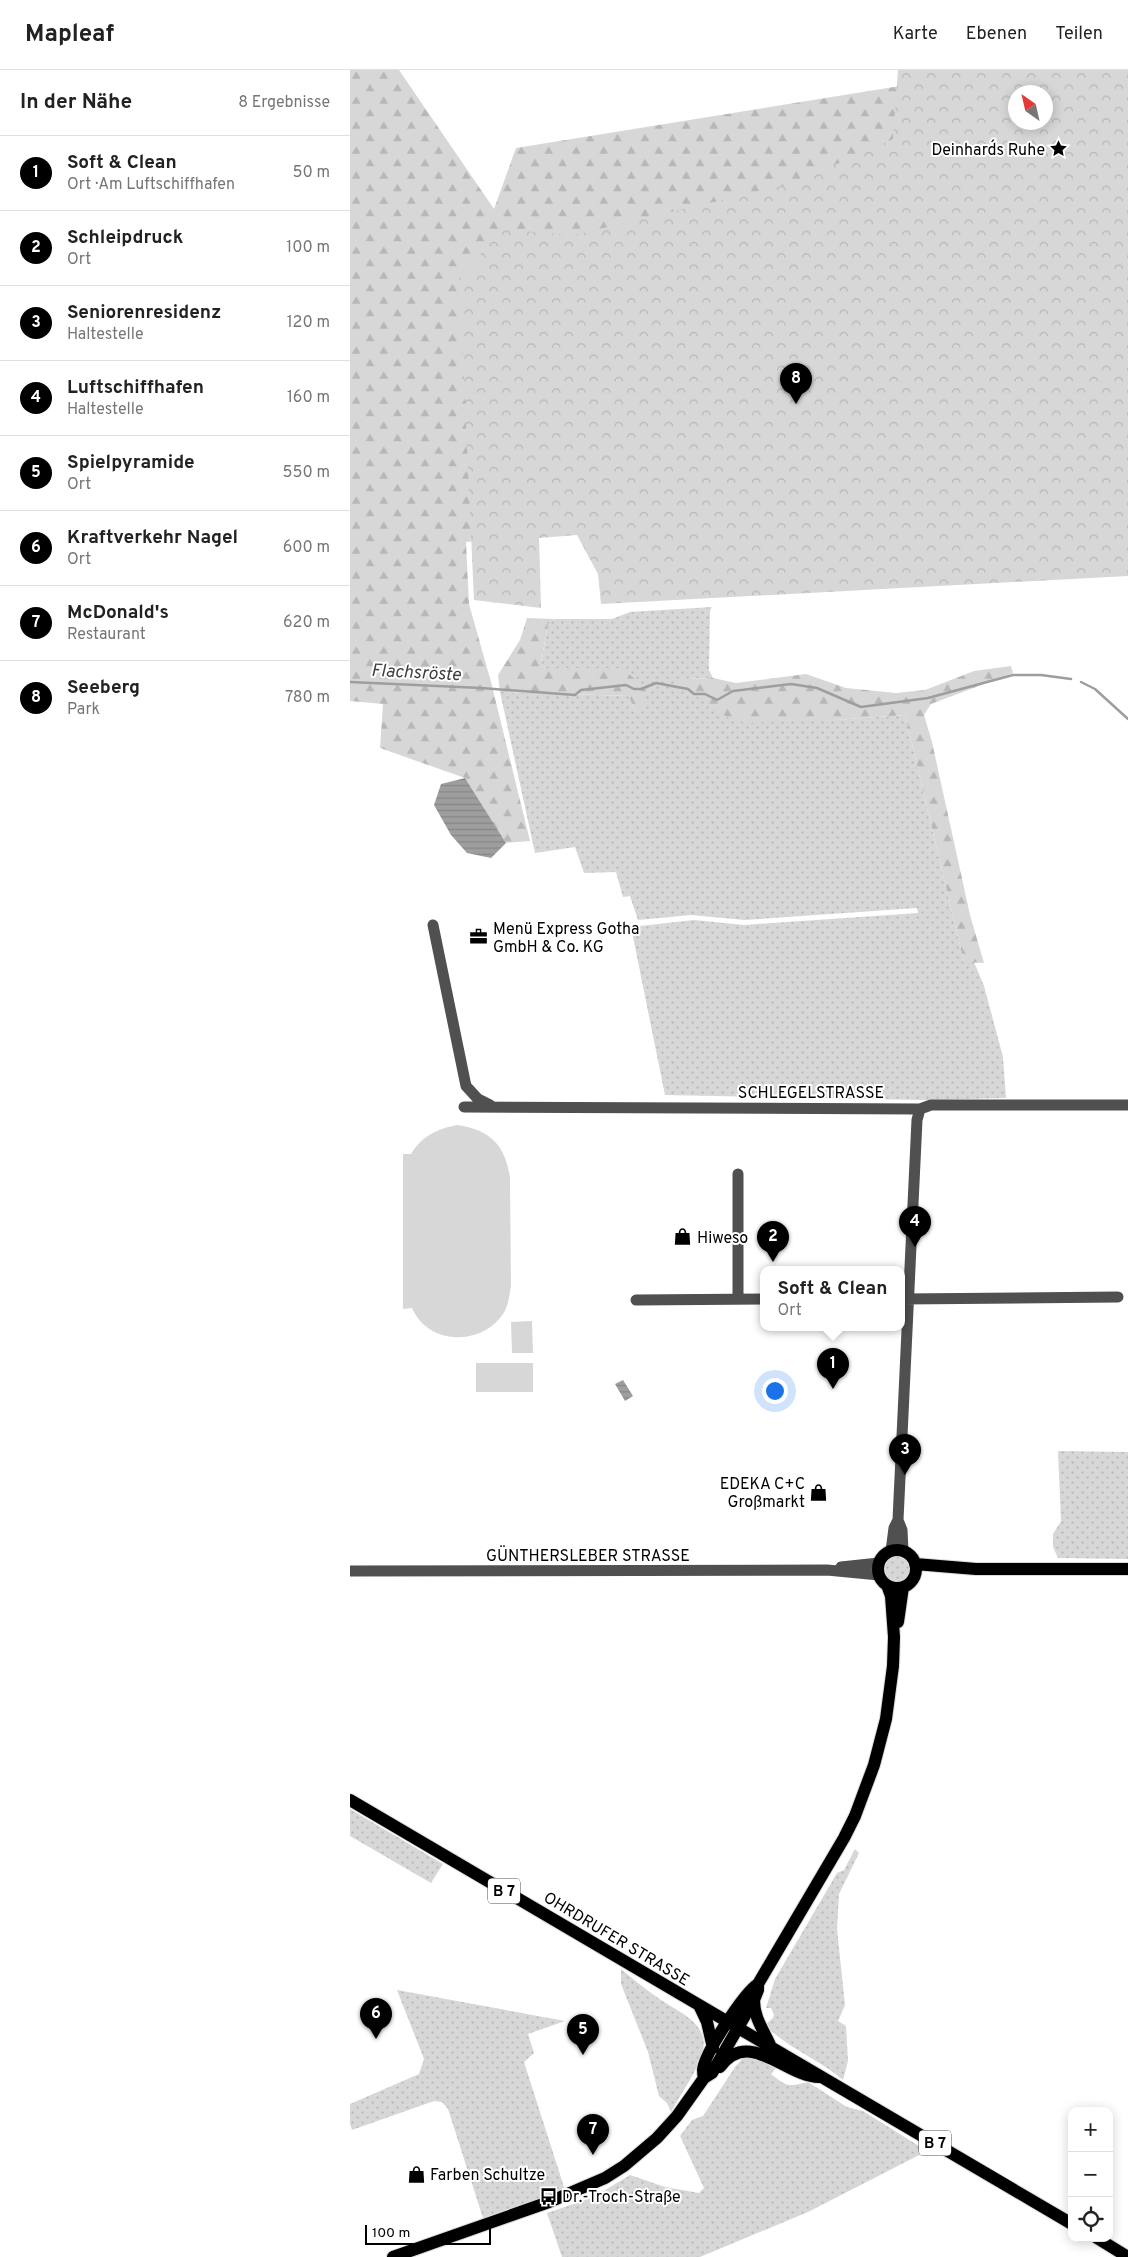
<!DOCTYPE html>
<html lang="de">
<meta charset="utf-8">
<style>
body{margin:0;font-family:Overpass,sans-serif;background:#f6f6f6;color:#222}
.controls{position:absolute;right:15px;bottom:15px;display:grid;overflow:hidden;border-radius:10px;box-shadow:0 2px 12px #0003}
.controls button{width:45px;height:45px;display:grid;place-items:center;padding:0;border:0;border-bottom:1px solid #e0e0e0;background:#fff;color:#222;font:25px sans-serif}
.compass{position:absolute;left:658px;top:15px;width:45px;height:45px;border-radius:50%;background:#fff;box-shadow:0 2px 12px #0003;rotate:326deg}
.scale{position:absolute;left:15px;bottom:12px;width:126px;box-sizing:border-box;padding-left:5px;border:2px solid #000;border-top:0;font-size:14px;line-height:18px;white-space:nowrap;color:#000;-webkit-text-stroke:4px #fff;paint-order:stroke}
.you{position:absolute;left:424px;top:1320px;width:18px;height:18px;margin:-12px;border:4px solid #fff;border-radius:50%;background:#1a73e8;box-shadow:0 0 0 8px #1a73e833}
.badge{display:grid;place-items:center;width:32px;height:32px;border-radius:50%;background:#000;color:#fff;font-size:16px;font-weight:700}
.pin{position:absolute;translate:-50% -41px;filter:drop-shadow(0 1px 2px #0008)}
.pin::after{content:'';position:absolute;top:26px;width:18px;height:15px;background:inherit;clip-path:polygon(0 0,100% 0,50% 100%)}
.popup{position:absolute;left:410px;top:1196px;width:145px;height:65px;box-sizing:border-box;display:grid;place-content:center;border-radius:10px;background:#fff;filter:drop-shadow(0 1px 4px #0005);font-size:16px;white-space:nowrap;color:#767676}
.popup b{font-size:19px;color:#222}
.popup::after{content:'';position:absolute;left:50%;top:100%;margin-left:-10px;border:10px solid transparent;border-top-color:#fff}
.list{margin:0;padding:0;list-style:none}
h2{display:flex;justify-content:space-between;align-items:center;height:65px;margin:0;padding:0 20px;font-size:21px}
h2 small{font-size:16px;font-weight:400;color:#767676}
.list li{display:grid;grid-template-columns:32px 1fr auto;gap:15px;align-items:center;box-sizing:border-box;height:75px;padding:0 20px;border-top:1px solid #e0e0e0}
.list b{display:block;font-size:19px;white-space:nowrap}
.list p{margin:0;font-size:16px;white-space:nowrap;color:#767676}
.list em{font-size:16px;font-style:normal;color:#767676}
.icon{flex:none;width:28px;height:28px;fill:none;stroke:currentColor;stroke-width:2;stroke-linecap:round;stroke-linejoin:round}
.map{position:relative;flex:none;width:778px;height:2187px;overflow:hidden}
header{display:flex;align-items:center;gap:30px;box-sizing:border-box;height:70px;padding:0 25px;background:#fff;border-bottom:1px solid #e0e0e0}
header strong{font-size:24px}
nav{display:flex;gap:28px;margin-inline-start:auto;font-size:18px}
main{display:flex}
aside{flex:1;background:#fff}
.map>svg:first-child{display:block}
.grass{fill:url(#grass-dots)}
.forest{fill:url(#forest-firs);fill-rule:evenodd}
.park{fill:url(#park-crowns);fill-rule:evenodd}
.pitch{fill:#d7d7d7}
.water{fill:url(#water-rules)}
.lines{fill:none;stroke-linecap:round;stroke-linejoin:round}
.stream{stroke:#9e9e9e;stroke-width:2.5}
.major-casing{stroke:#dbdbdb;stroke-width:14}
.minor{stroke:#505050;stroke-width:11}
.major{stroke:#000;stroke-width:12}
.labels{text-anchor:middle;stroke-width:4;stroke-linejoin:round;paint-order:stroke}
.shield{fill:#fff;stroke:#4c4c4c;stroke-width:1}
.shield-label{font-size:15px;font-weight:bold;fill:#000}
.poi-label{font-size:16px;fill:#000;stroke:#fff;text-anchor:start}
.street-label{font-size:16px;fill:#000;stroke:#fff}
.water-label{font-size:18px;font-style:italic;fill:#3f3f3f;stroke:#fff}
</style>
<header>
<strong>Mapleaf</strong>
<nav><a>Karte</a><a>Ebenen</a><a>Teilen</a></nav>
</header>
<main>
<aside>
<h2>In der Nähe<small>8 Ergebnisse</small></h2>
<ul class="list">
<li><span class="badge">1</span><div><b>Soft &amp; Clean</b><p>Ort · Am Luftschiffhafen</p></div><em>50 m</em></li>
<li><span class="badge">2</span><div><b>Schleipdruck</b><p>Ort</p></div><em>100 m</em></li>
<li><span class="badge">3</span><div><b>Seniorenresidenz</b><p>Haltestelle</p></div><em>120 m</em></li>
<li><span class="badge">4</span><div><b>Luftschiffhafen</b><p>Haltestelle</p></div><em>160 m</em></li>
<li><span class="badge">5</span><div><b>Spielpyramide</b><p>Ort</p></div><em>550 m</em></li>
<li><span class="badge">6</span><div><b>Kraftverkehr Nagel</b><p>Ort</p></div><em>600 m</em></li>
<li><span class="badge">7</span><div><b>McDonald's</b><p>Restaurant</p></div><em>620 m</em></li>
<li><span class="badge">8</span><div><b>Seeberg</b><p>Park</p></div><em>780 m</em></li>
</ul>
</aside>
<div class="map">
<svg width="778" height="2187" viewBox="0 0 778 2187">
<defs>
<pattern id="grass-dots" width="8" height="8" patternUnits="userSpaceOnUse" patternTransform="scale(1.25)"><rect width="8" height="8" fill="#d7d7d7"/><path d="M2 2h.1M6 6h.1" fill="none" stroke="#b7b7b7" stroke-width="1.8" stroke-linecap="round"/></pattern>
<pattern id="forest-firs" width="22" height="20" patternUnits="userSpaceOnUse" patternTransform="scale(1.25)"><rect width="22" height="20" fill="#d7d7d7"/><path d="M5 1l3.5 6h-7zM16 11l3.5 6h-7z" fill="#b7b7b7"/></pattern>
<pattern id="park-crowns" width="20" height="18" patternUnits="userSpaceOnUse" patternTransform="scale(1.25)"><rect width="20" height="18" fill="#d7d7d7"/><path d="M2 6a3 3 0 1 1 6 0M12 15a3 3 0 1 1 6 0" fill="none" stroke="#b7b7b7"/></pattern>
<pattern id="water-rules" width="6" height="5" patternUnits="userSpaceOnUse" patternTransform="scale(1.25)"><rect width="6" height="5" fill="#9e9e9e"/><path d="M0 2.5h6" fill="none" stroke="#868686"/></pattern>
</defs>
<rect width="100%" height="100%" fill="#fff"/>
<path class="grass" d="M362 537 360 541 359 600 363 608 326 609 485 650 555 645 614 892H624L634 916 653 987 656 1028 573 1030 315 1025 281 857 344 850 394 855 568 843 567 838 395 850 341 845 288 850 280 826 273 827 266 802 234 803 225 777 185 783 150 622 279 626 285 642 295 619 195 598 191 594 198 554 204 549H262L280 542Z
M708 1381 778 1382V1489L708 1488 703 1477V1464L711 1451Z
M533 1499a14 14 0 1 1 28 0a14 14 0 1 1-28 0Z
M0 1739 93 1794 81 1813 0 1766Z
M505 1779 509 1783 489 1824 487 1859 495 1935 488 1951 496 1956 498 1991 493 2010C469 1989 437 1978 415 1955L423 1948 424 1944 421 1938H416L425 1909 487 1803 494 1800Z
M271 1899C284 1910 298 1921 311 1930 329 1942 359 1954 353 1980 348 2001 331 2023 321 2042L317 2033 309 2026 298 1982 271 1914Z
M47 1920 215 1951 178 1964 184 1983 174 1992 215 2120 133 2148 98 2039 92 2032 84 2031 2 2060 0 2054V2034L69 2004 74 1989Z
M400 1985 426 1998 421 2004C437 2017 438 2017 458 2012L497 2037 513 2041 577 2081 458 2142 350 2187H212L197 2143 244 2127 280 2105 315 2117 349 2123 354 2118 330 2066 342 2050 353 2046 385 1997 393 1988Z"/>
<path class="forest" d="M0 0H49L144 139 166 78 550 16 778 0 248 461 116 472 119 534 141 612 180 771 156 773 115 708 30 678 33 634 0 631ZM666 22H696V52H666Z
M177 548 204 549 198 554 191 593 195 598H273L296 620 292 641 285 642 279 626 150 622 148 605 170 570Z
M661 596 663 603 581 634 574 645 582 672 620 845 634 893 614 892 555 645 485 650 386 653 333 617 325 609 363 608 386 613 456 604 496 618 546 623 575 620 624 601Z"/>
<path class="park" d="M548 0H778V506L251 534 248 504 227 465 189 468 191 538 124 530 109 202 123 200 143 159 224 165 444 113 543 69ZM666 22H696V52H666Z"/>
<path class="pitch" d="M107 1055C140 1060 155 1074 160 1108L161 1216C159 1228 158 1239 150 1248 126 1277 77 1273 62 1238L53 1239V1084H61C72 1066 87 1059 107 1055Z
M182 1251 183 1283H162L161 1252Z
M126 1293H183V1322H126Z"/>
<path class="water" d="M115 708 156 773 141 788 117 783 101 765 84 735 91 714Z
M273 1310 283 1326 275 1331 265 1314Z"/>
<g class="lines">
<path class="stream" d="M0 612 131 618 225 625 231 620 276 615 284 619H291L306 613 338 619 344 624H355L367 630 383 621 441 614 467 618 511 637 578 628 663 605H691L721 609
M731 612 745 619 778 649"/>
<defs>
<path id="major" d="M528 1499a19 19 0 1 1 38 0a19 19 0 1 1-38 0Z
M565 1494 626 1499H778
M548 1552 553 1517
M0 1730 722 2154
M404 1930C404 1948 413 1959 420 1975
M349 1935 357 1952 363 1978
M370 1997C399 1957 436 2007 469 2007
M354 2008C353 2005 353 2003 353 2000 354 1984 394 1923 408 1914L494 1768 505 1746 524 1695 536 1649 543 1596 544 1567 541 1526 537 1515
M747 2168 778 2187
M43 2187 199 2132 255 2108 274 2096 307 2068 327 2046 354 2008 362 2003 404 1930 408 1920V1914"/>
</defs>
<use href="#major" class="major-casing"/>
<path class="minor" d="M83 855 116 1016 128 1029 140 1035
M114 1037 570 1039 581 1035H778
M388 1104V1229
M552 1229 768 1227
M286 1230 414 1229
M548 1450 552 1460 553 1481
M541 1481 544 1458 548 1450 567 1050 570 1039
M491 1497 529 1493
M0 1501 477 1500 529 1505"/>
<use href="#major" class="major"/>
</g>
<defs>
<symbol id="sight-bare" viewBox="-9 -9 18 18"><path d="M0-6L1.8-2.2L6-1.7L2.9 1.2L3.7 5.4L0 3.3L-3.7 5.4L-2.9 1.2L-6-1.7L-1.8-2.2Z" fill="#000" stroke="#fff" stroke-width="2.5" paint-order="stroke"/></symbol>
<symbol id="office-bare" viewBox="-9 -9 18 18"><path d="M-6-3h4V-5.5h4V-3h4V5H-6ZM-1-4.5V-3h2v-1.5ZM-6 0V1H6V0Z" fill="#000" stroke="#fff" stroke-width="2.5" paint-order="stroke"/></symbol>
<symbol id="shop-bare" viewBox="-9 -9 18 18"><path d="M-5-2.5h2.3a2.7 3.5 0 0 1 5.4 0H5L5.5 6h-11ZM-1.5-2.5h3a1.5 2.3 0 0 0-3 0Z" fill="#000" stroke="#fff" stroke-width="2.5" paint-order="stroke"/></symbol>
<symbol id="bus-bare" viewBox="-9 -9 18 18"><path d="M-5-6H5V4H4V6H2V4H-2V6H-4V4H-5ZM-3.5-4V0h7V-4ZM-3.5 1.2v1.5H-2V1.2ZM2 1.2v1.5H3.5V1.2Z" fill="#000" stroke="#fff" stroke-width="2.5" paint-order="stroke"/></symbol>
</defs>
<g fill-rule="evenodd">
<use href="#sight-bare" x="696" y="66" width="25" height="25"/>
<use href="#office-bare" x="116" y="854" width="25" height="25"/>
<use href="#shop-bare" x="320" y="1154" width="25" height="25"/>
<use href="#shop-bare" x="456" y="1410" width="25" height="25"/>
<use href="#shop-bare" x="54" y="2092" width="25" height="25"/>
<use href="#bus-bare" x="186" y="2114" width="25" height="25"/>
</g>
<g class="labels">
<g class="shield">
<rect x="138" y="1808.5" width="32" height="25" rx="4"/>
<rect x="569" y="2060.5" width="32" height="25" rx="4"/>
</g>
<g class="shield-label">
<text x="154" y="1826">B 7</text>
<text x="585" y="2078">B 7</text>
</g>
<g class="poi-label">
<text x="695" y="85" text-anchor="end">Deinhard´s Ruhe</text>
<text x="143" y="864">Menü Express Gotha<tspan x="143" dy="18">GmbH &amp; Co. KG</tspan></text>
<text x="347" y="1173">Hiweso</text>
<text x="455" y="1419" text-anchor="end">EDEKA C+C<tspan x="455" dy="18">Großmarkt</tspan></text>
<text x="80" y="2110">Farben Schultze</text>
<text x="212" y="2132">Dr.-Troch-Straße</text>
</g>
<g class="street-label">
<text x="461" y="1028">SCHLEGELSTRASSE</text>
<text x="238" y="1491">GÜNTHERSLEBER STRASSE</text>
<text transform="translate(267 1868) rotate(31)" y="6">OHRDRUFER STRASSE</text>
</g>
<g class="water-label">
<text transform="translate(66 602) rotate(3)" y="6">Flachsröste</text>
</g>
</g>
</svg>
<div class="controls">
<button>+</button>
<button>−</button>
<button><svg class="icon" aria-label="locate" viewBox="0 0 24 24"><circle cx="12" cy="12" r="6"/><path d="M12 2v4M12 18v4M2 12h4M18 12h4"/></svg></button>
</div>
<svg class="compass" viewBox="-18 -18 36 36"><path d="M0-13l5 13h-10z" fill="#e53935"/><path d="M0 13l5-13h-10z" fill="#767676"/></svg>
<div class="scale">100 m</div>
<div class="you"></div>
<div class="pin badge" style="left:483px;top:1319px">1</div>
<div class="popup"><b>Soft &amp; Clean</b>Ort</div>
<div class="pin badge" style="left:423px;top:1192px">2</div>
<div class="pin badge" style="left:555px;top:1405px">3</div>
<div class="pin badge" style="left:565px;top:1177px">4</div>
<div class="pin badge" style="left:233px;top:1985px">5</div>
<div class="pin badge" style="left:26px;top:1969px">6</div>
<div class="pin badge" style="left:243px;top:2085px">7</div>
<div class="pin badge" style="left:446px;top:334px">8</div>
</div>
</main>
